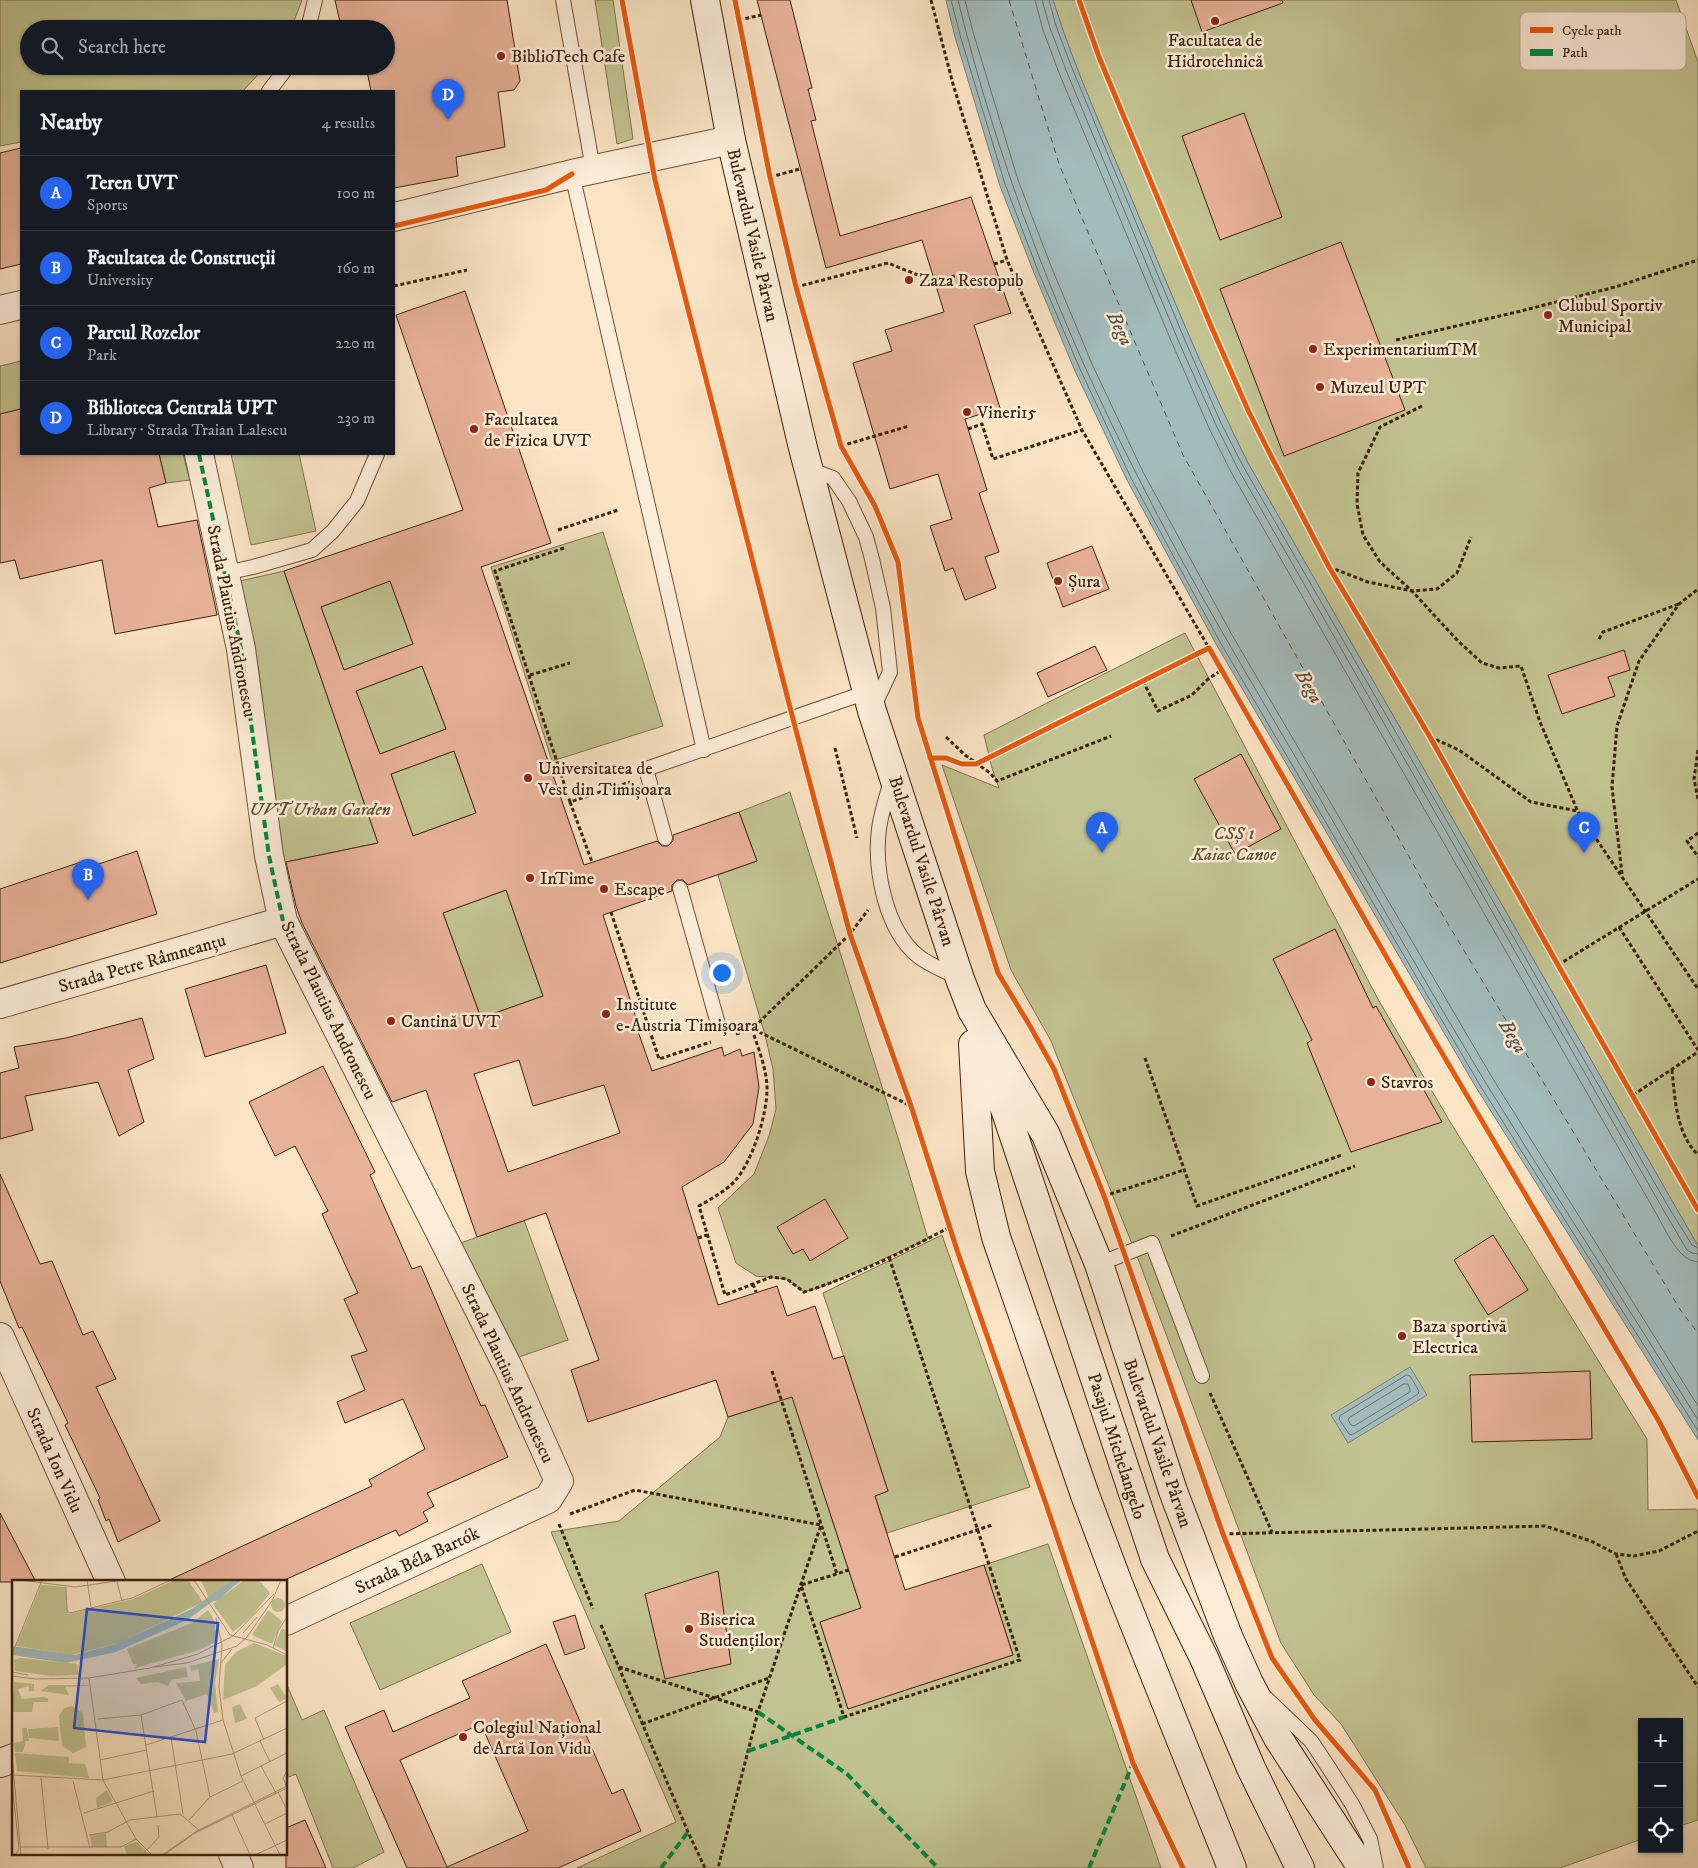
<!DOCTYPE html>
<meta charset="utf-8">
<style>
body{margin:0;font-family:"IM FELL DW Pica",serif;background:#20242c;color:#f1f3f6}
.controls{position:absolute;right:15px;bottom:15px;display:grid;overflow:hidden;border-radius:0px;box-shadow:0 1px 4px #0004}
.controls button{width:45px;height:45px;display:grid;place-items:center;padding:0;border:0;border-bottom:1px solid #363941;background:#171b24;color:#f1f3f6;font:25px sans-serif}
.you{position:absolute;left:721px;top:972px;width:18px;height:18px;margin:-12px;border:4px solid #fff;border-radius:50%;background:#1a73e8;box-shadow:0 0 0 8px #1a73e833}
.badge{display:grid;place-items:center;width:32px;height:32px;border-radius:50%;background:#2563eb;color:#fff;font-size:16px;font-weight:700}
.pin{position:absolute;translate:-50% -41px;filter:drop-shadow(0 1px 2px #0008)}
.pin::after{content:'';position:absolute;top:26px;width:18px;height:15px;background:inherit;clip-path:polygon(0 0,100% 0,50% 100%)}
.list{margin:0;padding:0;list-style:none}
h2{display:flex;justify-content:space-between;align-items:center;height:65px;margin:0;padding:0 20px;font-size:21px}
h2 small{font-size:16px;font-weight:400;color:#9ea1a6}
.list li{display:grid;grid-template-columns:32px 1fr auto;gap:15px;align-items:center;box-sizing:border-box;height:75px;padding:0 20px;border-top:1px solid #363941}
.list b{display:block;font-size:19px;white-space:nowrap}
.list p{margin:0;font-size:16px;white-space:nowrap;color:#9ea1a6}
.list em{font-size:16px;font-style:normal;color:#9ea1a6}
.icon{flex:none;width:28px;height:28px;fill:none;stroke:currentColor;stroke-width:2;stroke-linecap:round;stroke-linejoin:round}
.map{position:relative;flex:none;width:1698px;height:1868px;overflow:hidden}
.search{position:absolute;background:#171b24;box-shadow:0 1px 4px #0004;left:20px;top:20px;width:375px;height:55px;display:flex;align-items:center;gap:12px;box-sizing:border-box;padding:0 18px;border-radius:28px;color:#9ea1a6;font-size:19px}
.panel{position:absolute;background:#171b24;box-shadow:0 1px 4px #0004;left:20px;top:90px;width:375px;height:365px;border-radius:0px}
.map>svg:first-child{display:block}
.green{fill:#c2c391;stroke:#7f724f}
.water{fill:#a2bcbd;stroke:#797e77}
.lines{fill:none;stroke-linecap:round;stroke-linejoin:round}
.shore{stroke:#6f6f65;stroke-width:1}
.ferry{stroke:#5b5042;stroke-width:1;stroke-dasharray:6 5;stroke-linecap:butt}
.building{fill:#e8b299;stroke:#3c220d;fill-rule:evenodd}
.service-casing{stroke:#6c523b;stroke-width:16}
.minor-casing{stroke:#6c523b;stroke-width:30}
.secondary-casing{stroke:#3c220d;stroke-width:30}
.path{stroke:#3c220d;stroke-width:3;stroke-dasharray:4 2.5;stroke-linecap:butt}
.service{stroke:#fcedd9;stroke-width:14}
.minor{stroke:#fcedd9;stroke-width:28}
.secondary{stroke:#fcedd9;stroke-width:28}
.quiet{stroke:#00873e;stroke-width:4;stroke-dasharray:8 4;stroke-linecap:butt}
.cycleway-casing{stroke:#fcedd9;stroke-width:8}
.cycleway{stroke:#e8590c;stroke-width:5}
.poi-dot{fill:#8f2418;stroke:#fcedd9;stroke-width:2}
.labels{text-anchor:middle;stroke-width:5;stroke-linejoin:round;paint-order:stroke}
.poi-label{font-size:18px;fill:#3c220d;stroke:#fcedd9;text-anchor:start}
.street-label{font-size:18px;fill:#3c220d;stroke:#fcedd9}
.park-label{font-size:18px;font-style:italic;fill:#645235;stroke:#fcedd9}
.water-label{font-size:19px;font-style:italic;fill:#5b5042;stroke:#fcedd9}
.inset-river{fill:none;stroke:#a2bcbd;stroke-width:2.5}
.inset-road{fill:none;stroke:#ae967b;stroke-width:1}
.view{fill:#1d4ed8;fill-opacity:0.15;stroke:#1d4ed8;stroke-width:2.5}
.inset-edge{fill:none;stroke:#3c220d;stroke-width:2.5}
.key{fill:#fcedd9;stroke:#c2b09c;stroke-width:1}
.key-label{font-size:14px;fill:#3c220d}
</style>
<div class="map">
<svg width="1698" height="1868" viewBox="0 0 1698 1868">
<rect width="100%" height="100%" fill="#fae4c4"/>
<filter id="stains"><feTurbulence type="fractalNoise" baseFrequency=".004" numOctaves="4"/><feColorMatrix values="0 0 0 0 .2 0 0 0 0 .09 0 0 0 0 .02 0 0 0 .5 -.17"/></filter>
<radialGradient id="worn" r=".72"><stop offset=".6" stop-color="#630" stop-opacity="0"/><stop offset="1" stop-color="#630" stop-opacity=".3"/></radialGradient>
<path class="green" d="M0 0H302L291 29H29V66H266L243 91H21V142L0 146Z
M595 0H613L633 139 617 144Z
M1053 0H1676L1698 62V1246L1248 463C1206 380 1171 293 1135 207 1107 139 1075 71 1053 0Z
M21 361V409L0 414V366Z
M159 454H183L190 480 166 483Z
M231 454H299L316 531 251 545Z
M603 532 663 726 552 761 491 567Z
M284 571 378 843 281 863 259 672 240 581Z
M390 581 413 644 344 670 321 607Z
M1185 633 1379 1001 1452 1125 1647 1439 1648 1510 1696 1509 1698 1512V1820L1679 1826V1722H1642V1839L1560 1868H1426L1405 1825 1341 1724 1314 1695 1281 1643 1140 1264 1051 1041 1011 970 942 765 999 788 992 768 984 735Z
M422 666 446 729 380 754 356 691Z
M454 751 476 813 413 836 391 774Z
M790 792 908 1170 928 1239 821 1287 804 1292 787 1279 756 1276 736 1263 718 1208 754 1174 769 1136 776 1109 773 1069 765 1035 718 875 757 861 739 812Z
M506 890 543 996 481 1018 443 913Z
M524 1220 568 1340 516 1358 458 1244Z
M942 1235 1030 1487 887 1533 875 1496 888 1491 823 1293Z
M783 1367 861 1608 820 1622 848 1708 1013 1655 984 1565 1048 1544 1161 1868H577L676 1822 551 1532 619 1521 720 1437 728 1417 770 1404Z
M482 1564 511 1632 380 1690 350 1623Z
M286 1683 302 1720 324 1710 384 1852 353 1868H333L296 1774 286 1778Z"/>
<path class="water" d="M946 0H1053C1075 71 1107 139 1135 207 1171 293 1206 380 1248 463L1698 1246V1440L1477 1089 1216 644 1127 480 1075 371 1034 273 1000 186 955 37Z
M1410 1367 1427 1395 1348 1443 1331 1415Z"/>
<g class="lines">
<path class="shore" d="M951 0 960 35 1005 184 1038 271 1080 369 1131 478 1220 642 1481 1087 1698 1431
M958 0C998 164 1060 325 1137 475 1190 581 1252 683 1312 785 1370 885 1427 986 1487 1085 1556 1197 1629 1308 1698 1420
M965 0 973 32 1018 180 1051 266 1092 364 1143 472 1232 635 1493 1079 1698 1406
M1035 0 1043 30 1059 73 1172 343 1209 428 1231 472 1657 1215C1666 1230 1678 1261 1698 1262
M1042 0 1050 28 1066 70 1178 340 1216 425 1238 469 1664 1211 1687 1250 1692 1253 1698 1254
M1049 0 1056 26 1072 68 1184 338 1221 423 1243 466 1669 1208 1692 1245 1698 1248
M1407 1375 1410 1376 1419 1391 1418 1394 1352 1435 1349 1434 1339 1419 1340 1416Z
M1404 1384H1408L1410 1389V1392L1354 1426 1351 1425 1348 1420 1349 1418Z"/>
<path class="ferry" d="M1009 0 1059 164 1183 455 1430 894 1681 1311 1698 1333"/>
</g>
<path class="building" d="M335 0H507L520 81 514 90 498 92 505 147 456 157 458 176 394 188V91H371L366 66H386V29H345L340 22Z
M757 0H790L812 88 808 89 816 120 811 121 840 236 971 197 1011 313 974 325 1000 408 965 419 987 490 979 493 999 552 985 557 996 588 965 600 953 568 945 571 930 526 952 519 938 474 890 489 853 363 892 351 885 330 944 312 922 240 826 268Z
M1191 0H1282L1283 3 1202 32Z
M1244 113 1282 217 1220 240 1182 136Z
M21 148V264L0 269V153Z
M1341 242 1405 410 1284 456 1220 289Z
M465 291 551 543 481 567 584 865 657 841 662 846H668L673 841V835L739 812 757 861 688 885 683 880H677L672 885V891L603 915 636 1018 635 1023 652 1071 722 1047 724 1056 740 1049 742 1056 754 1052 759 1087 753 1124 724 1162 682 1187 718 1305 777 1286 787 1316 815 1306 833 1359 844 1356 888 1491 875 1496 905 1590 984 1565 1013 1655 848 1709 820 1622 861 1608 792 1397 728 1417 716 1380 588 1422 571 1370 599 1360 546 1213 477 1237 426 1090 392 1102 302 923 296 906 286 862 378 843 284 571 463 510 396 315ZM390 581 413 644 344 670 321 607ZM422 666 446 729 380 754 356 691ZM454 751 476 813 413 836 391 774ZM506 890 543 996 481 1018 443 913ZM519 1060 533 1106 604 1085 620 1133 508 1172 474 1074Z
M21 409V454H159L166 483 149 488 158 527 197 520 217 615 115 634 102 560 20 579 15 560 0 563V414Z
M1092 546 1109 589 1063 607 1047 563Z
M1095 646 1107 670 1048 697 1037 673Z
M1624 650 1630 670 1608 677 1615 696 1562 714 1548 675Z
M1241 754 1281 829 1235 854 1194 779Z
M137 851 157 914 0 963V889L87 860 90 867Z
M1335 929 1373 1008 1376 1006 1442 1122 1351 1152 1307 1043 1312 1040 1273 959Z
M266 965 286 1033 205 1057 185 989Z
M142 1018 154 1059 128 1070 144 1122 119 1136 98 1082 25 1096 33 1130 0 1139V1073L19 1068 14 1047 66 1038Z
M323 1066 375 1172 370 1175 412 1269 421 1266 481 1406 485 1405 508 1457 427 1493 434 1506 423 1512 428 1521 399 1536 396 1530 280 1582H165L372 1486 369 1480 425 1449 403 1399 345 1423 337 1402 365 1390 351 1356 367 1351 344 1299 358 1293 322 1214 328 1211 295 1146 275 1156 249 1102Z
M0 1174 40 1264 52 1261 83 1335 93 1331 116 1379 96 1387 160 1521 118 1542 109 1519 106 1521 98 1500 100 1498 65 1425 68 1423 22 1327 19 1328 0 1281Z
M825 1199 848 1238 810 1261 803 1249 793 1254 777 1227Z
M1493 1235 1528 1290 1488 1315 1454 1260Z
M1590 1371 1592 1439 1472 1442 1470 1375Z
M0 1513 36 1582H0Z
M718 1571 731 1664 665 1679 645 1594Z
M575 1615 585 1648 565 1655 553 1622Z
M546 1644 612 1794 623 1789 641 1831 558 1868H407L345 1727 384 1710 393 1732 470 1698 462 1681ZM481 1724 528 1831 447 1867 400 1760Z
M305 1820 326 1868H286V1828Z"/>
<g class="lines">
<defs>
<path id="service" d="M563 0 593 169
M308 29 315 0
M269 91 288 66
M572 174 704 750
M809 469 833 478 849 501 866 537 872 559 883 608 890 672 873 708
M225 573 253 567 312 550 333 531 357 501 377 454
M891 781C887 796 881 813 879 829 874 869 885 929 918 956 929 965 946 971 958 978
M665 838 646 769 867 692
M680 888 718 1024
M1099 1264 1152 1243 1202 1376
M1266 1698 1311 1741 1327 1765 1352 1804 1370 1839 1376 1868"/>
<path id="minor" d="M394 217 572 174 731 140
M0 310 21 305
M199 454 241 649 269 856 283 921 509 1369 559 1481 548 1499 286 1621
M0 1004 283 921
M0 1337 111 1582
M0 1763 14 1758
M233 1854 239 1868"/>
<path id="secondary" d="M705 0 731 140 803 448 872 711 960 979 972 1010 1046 1135 1099 1264 1173 1491 1228 1636 1249 1683 1278 1738 1362 1868
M973 1044 980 1171 996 1237 1085 1495 1118 1583 1232 1868
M989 1061 1155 1559 1204 1658 1251 1768 1300 1868"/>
</defs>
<use href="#service" class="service-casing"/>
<use href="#minor" class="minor-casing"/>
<use href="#secondary" class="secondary-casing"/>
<path class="path" d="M931 0 953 84 1007 260 1082 430 1209 648
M739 20 761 15
M770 177 800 169
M994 264 1007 260
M394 286 467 270
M796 287 888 263 935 282 964 273
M1396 340 1517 312 1615 287 1698 260
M1422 406 1380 427 1358 473 1357 504 1363 535 1380 562 1412 591 1458 641 1482 663 1499 668 1521 666 1540 722 1578 812 1698 989
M968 429 982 424 993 459 1082 430
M841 446 909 426
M558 530 618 510
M564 548 495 571 570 802 630 782
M1329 567 1368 582 1412 591 1437 589 1457 573 1471 537
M1599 639 1603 632 1679 604
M530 675 570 663
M1143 681 1158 711 1192 695 1208 679 1222 670
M946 737 965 755 990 773 997 781 1111 736
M1430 737 1459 750 1531 802 1577 811
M835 748 857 838
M1698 750 1694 779 1698 799
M570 802 592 862
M1698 833 1687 841 1698 857
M1622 874 1612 787 1617 726 1639 661 1679 604 1698 589
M611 912 659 1059 711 1042
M1619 927 1698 1050
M1558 965 1698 879
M752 1029C758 1048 767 1069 767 1089 767 1115 752 1163 734 1182 724 1192 711 1199 699 1206L725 1295 771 1277 787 1279 804 1292C852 1277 905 1251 950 1227
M753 1029 911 1106
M736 1034 752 1029 850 934 868 910
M1145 1058 1197 1206 1342 1155
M1672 1070C1675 1099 1676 1133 1698 1155
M1633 1095 1698 1052
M1104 1196 1184 1170
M1171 1236 1355 1166
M698 1238 707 1235
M753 1284 756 1292
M772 1371 837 1574
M1210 1393 1272 1532
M570 1514 635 1490 821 1525 758 1712 718 1868
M559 1524 593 1609
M1223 1534 1545 1526 1591 1541 1616 1554 1634 1556 1659 1551 1698 1531
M1616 1554 1626 1579 1698 1687
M895 1557 992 1525
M849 1570 801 1585 844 1717 1020 1660 889 1257
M601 1625 688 1832 705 1868
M619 1667 758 1712
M642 1724 769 1678"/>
<use href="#service" class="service"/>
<use href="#minor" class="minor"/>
<use href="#secondary" class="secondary"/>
<path class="quiet" d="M199 454 241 649 269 856 283 921
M758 1712 847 1774 938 1868
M748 1751 844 1717
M661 1868 688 1832
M1089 1868 1133 1763"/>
<defs>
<path id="cycleway" d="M622 0 655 180 793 719 850 934 911 1106 957 1250 1047 1507 1133 1763 1183 1868
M735 0 770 177 796 287 841 446 875 506 898 562 918 718 998 973 1030 1026 1054 1069 1104 1196 1223 1534 1272 1658 1315 1720 1375 1790 1409 1868
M1079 0 1099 57 1211 326 1248 410 1269 452 1329 567 1430 737 1558 965 1698 1210
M394 226 546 190 572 174
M930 758H946L962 764H976L1209 648 1429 1031 1660 1423 1698 1497"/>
</defs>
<use href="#cycleway" class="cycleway-casing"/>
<use href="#cycleway" class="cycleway"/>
</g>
<g class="poi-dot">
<circle cx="1215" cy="21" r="5"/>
<circle cx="501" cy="56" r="5"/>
<circle cx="909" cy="280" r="5"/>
<circle cx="1548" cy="315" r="5"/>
<circle cx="1313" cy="349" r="5"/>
<circle cx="1320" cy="387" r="5"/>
<circle cx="967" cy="412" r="5"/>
<circle cx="474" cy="429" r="5"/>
<circle cx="1058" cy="581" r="5"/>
<circle cx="528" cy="778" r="5"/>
<circle cx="530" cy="878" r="5"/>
<circle cx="604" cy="889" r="5"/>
<circle cx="606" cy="1014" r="5"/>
<circle cx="391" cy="1021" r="5"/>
<circle cx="1371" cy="1082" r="5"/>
<circle cx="1402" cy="1336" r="5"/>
<circle cx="689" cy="1629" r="5"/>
<circle cx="463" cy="1737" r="5"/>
</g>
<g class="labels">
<g class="poi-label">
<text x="1215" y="46" text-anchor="middle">Facultatea de<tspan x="1215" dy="21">Hidrotehnică</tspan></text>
<text x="511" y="62">BiblioTech Cafe</text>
<text x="919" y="286">Zaza Restopub</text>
<text x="1558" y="311">Clubul Sportiv<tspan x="1558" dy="21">Municipal</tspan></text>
<text x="1323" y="355">ExperimentariumTM</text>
<text x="1330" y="393">Muzeul UPT</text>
<text x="977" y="418">Vineri15</text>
<text x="484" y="425">Facultatea<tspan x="484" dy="21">de Fizica UVT</tspan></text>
<text x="1068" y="587">Șura</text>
<text x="538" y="774">Universitatea de<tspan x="538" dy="21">Vest din Timișoara</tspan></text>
<text x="540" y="884">InTime</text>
<text x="614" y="895">Escape</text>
<text x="616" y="1010">Institute<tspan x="616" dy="21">e-Austria Timișoara</tspan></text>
<text x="401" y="1027">Cantină UVT</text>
<text x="1381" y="1088">Stavros</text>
<text x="1412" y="1332">Baza sportivă<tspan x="1412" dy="21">Electrica</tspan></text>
<text x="699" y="1625">Biserica<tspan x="699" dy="21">Studenților</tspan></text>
<text x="473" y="1733">Colegiul Național<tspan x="473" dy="21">de Artă Ion Vidu</tspan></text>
</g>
<g class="street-label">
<text transform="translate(753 235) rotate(77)" y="6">Bulevardul Vasile Pârvan</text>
<text transform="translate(232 621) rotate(79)" y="6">Strada Plautius Andronescu</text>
<text transform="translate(922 861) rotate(72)" y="6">Bulevardul Vasile Pârvan</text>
<text transform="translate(142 963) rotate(-16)" y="6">Strada Petre Râmneanțu</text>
<text transform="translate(329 1010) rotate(64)" y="6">Strada Plautius Andronescu</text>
<text transform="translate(508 1373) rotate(65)" y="6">Strada Plautius Andronescu</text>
<text transform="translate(1158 1443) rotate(71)" y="6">Bulevardul Vasile Pârvan</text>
<text transform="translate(1117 1446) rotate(72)" y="6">Pasajul Michelangelo</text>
<text transform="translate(55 1460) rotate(66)" y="6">Strada Ion Vidu</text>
<text transform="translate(417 1560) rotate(-25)" y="6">Strada Béla Bartók</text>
</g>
<g class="park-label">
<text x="320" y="815">UVT Urban Garden</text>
<text x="1234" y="839">CSȘ 1<tspan x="1234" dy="21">Kaiac Canoe</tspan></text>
</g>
<g class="water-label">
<text transform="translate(1121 328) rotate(64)" y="7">Bega</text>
<text transform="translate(1310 686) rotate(60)" y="7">Bega</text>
<text transform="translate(1514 1036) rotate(59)" y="7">Bega</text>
</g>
</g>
<g transform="translate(12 1580)">
<rect width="275" height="275" fill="#fae4c4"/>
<path d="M163 0H176L191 22 107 63 60 75 4 66 29 5 54 7 56 34 121 19ZM189 0H220L197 18ZM232 0H247L258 13 240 36 221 52 201 24ZM259 25a7 7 0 1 1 14 0a7 7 0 1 1-14 0ZM196 30 202 40 205 61 187 70 123 88 125 84H121L115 69 180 43ZM256 30 270 41 260 64 240 55ZM270 48 275 51V72L262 65ZM242 63 275 76V84L245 106 211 120 213 85 224 72ZM8 78 65 84 67 95 39 96 3 91 2 80ZM207 79 203 103 206 132 202 133 195 114 174 121 164 103 188 101 186 89 179 91 178 86ZM174 87 176 97 159 100 156 106 146 102 129 104 124 98ZM2 102 22 104V111H17V106L6 109 10 119 32 117 36 118V122H22L20 132H0ZM266 104 275 118 267 122 258 108ZM37 105H76L77 106 53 107 57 115 28 111ZM228 124 235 139 223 143 220 127ZM60 126 71 133 74 167 61 173 50 166 47 136 52 128ZM46 147 47 161 17 158 16 149ZM10 148H15L17 161H14L11 172H3L2 163 11 161ZM3 173 57 177V183L73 184 77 198 5 191ZM95 210 101 221 85 228 84 218ZM94 253 95 267H80L78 255ZM124 262 126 263 138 275H115L112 266Z" fill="#c2c391"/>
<path d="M220 0H230L175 40 104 72 54 83 0 75V66L63 75 104 64 180 29Z" fill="#a2bcbd"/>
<path class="inset-river" d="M197 21 206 19 226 0M3 71 58 79 81 75 135 54 194 23"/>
<path class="inset-road" d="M8 0 63 7 112 0M75 0 79 27M182 0 218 55 255 65 275 75M105 2 110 21M54 7 55 31 58 33 120 18 159 0M204 38 210 65 207 107 211 140 229 196 268 275M231 53 245 37M261 68 266 51 275 37M0 74 30 0M209 83 220 69M142 87 175 83 225 66 235 57 260 21 269 0M0 92 16 95M0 96 23 99 77 98 138 88 186 74 221 56 262 14M77 98 91 200 124 259 140 275M129 135 145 237M86 139 129 135 170 120 184 151 198 217M159 157 171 234M252 160 243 138 275 121M248 161 258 182M134 165 211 140M0 175 9 275M88 180 135 170M249 186 264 213M0 195 91 200 220 174 275 148M229 196 275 173M29 197 36 269M61 201 78 268M0 202 7 269 3 275M275 208 271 198 275 191M266 212 275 230M72 233 142 211M220 235 238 275M177 240 198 217 231 201M253 244 275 233M77 255 96 252 118 240 168 234 188 251M9 267H109L124 259M135 270 147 257 146 245M150 275 185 251 275 206M152 275 183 253 275 208M243 275 275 260"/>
<path class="view" d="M75 29 206 43 193 162 62 148Z"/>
<rect width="275" height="275" class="inset-edge"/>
</g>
<rect x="1520" y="12" width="166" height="58" rx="8" class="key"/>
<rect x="1530" y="27" width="23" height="6" fill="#e8590c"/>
<rect x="1530" y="49" width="23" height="7" fill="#00873e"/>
<g class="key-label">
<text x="1562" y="35">Cycle path</text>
<text x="1562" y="57">Path</text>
</g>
<rect width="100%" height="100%" filter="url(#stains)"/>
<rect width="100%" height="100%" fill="url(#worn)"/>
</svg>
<div class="controls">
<button>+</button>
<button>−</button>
<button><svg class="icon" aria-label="locate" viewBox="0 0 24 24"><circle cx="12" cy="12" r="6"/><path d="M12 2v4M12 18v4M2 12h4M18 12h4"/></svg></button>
</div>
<div class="you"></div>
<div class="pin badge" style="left:1102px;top:853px">A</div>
<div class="pin badge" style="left:88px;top:900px">B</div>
<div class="pin badge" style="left:1584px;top:853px">C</div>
<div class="pin badge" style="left:448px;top:120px">D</div>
<div class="search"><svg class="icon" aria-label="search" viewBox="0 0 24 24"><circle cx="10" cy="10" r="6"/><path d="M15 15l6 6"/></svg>Search here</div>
<section class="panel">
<h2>Nearby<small>4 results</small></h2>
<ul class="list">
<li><span class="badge">A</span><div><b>Teren UVT</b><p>Sports</p></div><em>100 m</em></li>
<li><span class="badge">B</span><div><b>Facultatea de Construcții</b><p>University</p></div><em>160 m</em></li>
<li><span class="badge">C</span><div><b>Parcul Rozelor</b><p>Park</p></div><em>220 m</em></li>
<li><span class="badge">D</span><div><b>Biblioteca Centrală UPT</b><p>Library · Strada Traian Lalescu</p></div><em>230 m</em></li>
</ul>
</section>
</div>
